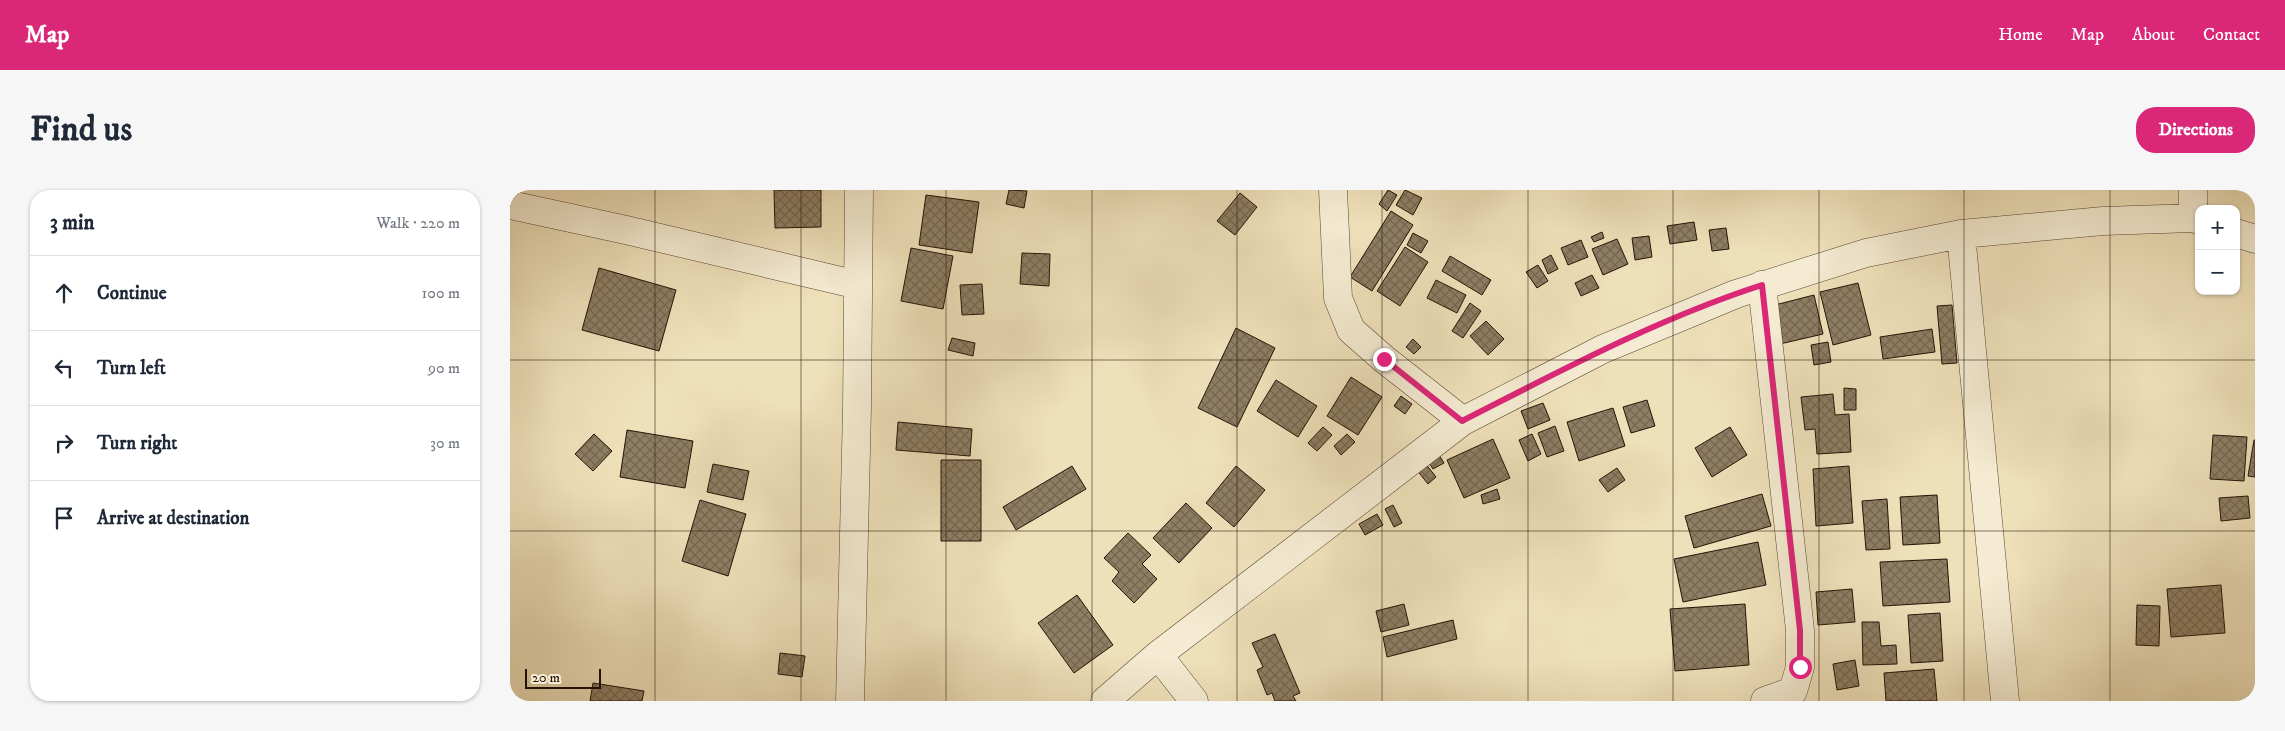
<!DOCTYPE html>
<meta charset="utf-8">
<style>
body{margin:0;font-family:"IM FELL DW Pica",serif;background:#f6f6f7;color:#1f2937}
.controls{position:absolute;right:15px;top:15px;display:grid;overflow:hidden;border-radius:10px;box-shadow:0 1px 4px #0004}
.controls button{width:45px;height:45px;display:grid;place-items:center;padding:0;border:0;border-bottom:1px solid #e0e1e3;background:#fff;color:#1f2937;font:25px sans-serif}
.scale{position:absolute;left:15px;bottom:12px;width:76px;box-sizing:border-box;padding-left:5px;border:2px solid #261307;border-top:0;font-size:14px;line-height:18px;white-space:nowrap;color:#261307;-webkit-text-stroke:4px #f4ebd2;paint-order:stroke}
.stop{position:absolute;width:15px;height:15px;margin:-11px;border:4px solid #db2777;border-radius:50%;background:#fff}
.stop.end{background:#db2777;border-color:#fff;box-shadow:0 1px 5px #0008}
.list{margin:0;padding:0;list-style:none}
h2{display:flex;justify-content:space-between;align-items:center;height:65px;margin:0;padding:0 20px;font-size:21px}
h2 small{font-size:16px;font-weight:400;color:#747a83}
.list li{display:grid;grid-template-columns:32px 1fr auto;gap:15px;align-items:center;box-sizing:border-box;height:75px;padding:0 20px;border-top:1px solid #e0e1e3}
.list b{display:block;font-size:19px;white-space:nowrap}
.list em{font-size:16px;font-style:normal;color:#747a83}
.icon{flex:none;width:28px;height:28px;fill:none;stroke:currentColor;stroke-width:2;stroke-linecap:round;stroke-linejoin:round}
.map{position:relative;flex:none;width:1745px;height:511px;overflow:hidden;border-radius:20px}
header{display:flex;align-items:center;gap:30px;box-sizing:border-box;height:70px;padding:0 25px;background:#db2777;color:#fff}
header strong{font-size:24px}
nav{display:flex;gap:28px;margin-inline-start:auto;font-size:18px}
.intro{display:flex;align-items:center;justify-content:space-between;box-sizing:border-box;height:120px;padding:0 30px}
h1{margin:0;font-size:35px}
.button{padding:12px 22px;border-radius:20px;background:#db2777;color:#fff;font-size:18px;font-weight:700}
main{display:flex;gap:30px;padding:0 30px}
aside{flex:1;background:#fff;border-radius:20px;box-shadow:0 1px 4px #0004}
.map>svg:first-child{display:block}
.building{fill:url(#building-cross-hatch);stroke:#261307}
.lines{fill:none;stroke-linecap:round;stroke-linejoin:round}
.minor-casing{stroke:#584634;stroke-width:29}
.minor{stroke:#f4ebd2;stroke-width:28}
.route{stroke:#db2777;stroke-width:6}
.grid{fill:none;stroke:#261307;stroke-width:1;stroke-opacity:0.55}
</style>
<header>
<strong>Map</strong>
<nav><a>Home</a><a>Map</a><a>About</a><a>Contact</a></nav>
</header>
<div class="intro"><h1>Find us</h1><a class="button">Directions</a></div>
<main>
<aside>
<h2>3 min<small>Walk · 220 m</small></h2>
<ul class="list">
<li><svg class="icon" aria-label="ahead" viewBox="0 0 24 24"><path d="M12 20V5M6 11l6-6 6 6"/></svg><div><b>Continue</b></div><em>100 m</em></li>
<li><svg class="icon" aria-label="left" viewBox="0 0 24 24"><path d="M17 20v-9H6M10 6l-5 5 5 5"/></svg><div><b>Turn left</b></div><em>90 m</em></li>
<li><svg class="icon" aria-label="right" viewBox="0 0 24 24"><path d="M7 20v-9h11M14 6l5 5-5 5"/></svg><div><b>Turn right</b></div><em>30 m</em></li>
<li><svg class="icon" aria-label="arrive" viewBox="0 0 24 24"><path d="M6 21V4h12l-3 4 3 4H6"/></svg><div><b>Arrive at destination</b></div></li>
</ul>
</aside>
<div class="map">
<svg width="1745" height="511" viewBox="0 0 1745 511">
<defs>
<pattern id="building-cross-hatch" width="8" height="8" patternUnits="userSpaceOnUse" patternTransform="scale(1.25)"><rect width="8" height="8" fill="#8e7e64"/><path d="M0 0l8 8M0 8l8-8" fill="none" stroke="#746650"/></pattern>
</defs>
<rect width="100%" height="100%" fill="#eee0b9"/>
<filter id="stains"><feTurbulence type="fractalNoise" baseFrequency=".004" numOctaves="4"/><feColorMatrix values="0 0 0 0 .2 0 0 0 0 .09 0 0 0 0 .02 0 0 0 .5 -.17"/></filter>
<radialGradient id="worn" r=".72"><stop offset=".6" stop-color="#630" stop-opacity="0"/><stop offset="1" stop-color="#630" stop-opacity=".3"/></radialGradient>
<path class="building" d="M264 0H311V37L265 38Z
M499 0 517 1 514 18 496 14Z
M878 0 887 5 877 21 869 14Z
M895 0 912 8 903 25 886 15Z
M730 3 747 17 725 45 707 31Z
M416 5 469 12 462 63 409 55Z
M881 21 903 35 862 101 840 87Z
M1184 32 1187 50 1160 54 1157 36Z
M1216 38 1219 59 1202 61 1199 40Z
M1092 42 1094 48 1084 52 1081 47Z
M903 43 918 51 911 63 897 55Z
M1139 46 1142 67 1125 70 1122 48Z
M1107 49 1118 74 1093 85 1082 59Z
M1071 50 1078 67 1058 75 1051 58Z
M895 57 918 72 890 116 867 101Z
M401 58 443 66 433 119 391 111Z
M512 63 540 64 539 96 510 94Z
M1041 65 1048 79 1038 84 1032 70Z
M940 66 981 90 972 105 932 81Z
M1028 75 1038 91 1027 98 1016 82Z
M89 78 166 100 149 161 72 140Z
M1082 85 1089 98 1071 106 1065 93Z
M926 90 956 105 947 123 917 108Z
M1348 93 1361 145 1323 155 1310 102Z
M472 94 474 124 452 125 450 95Z
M1304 105 1313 144 1270 154 1261 116Z
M960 113 971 121 953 148 942 141Z
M1442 115 1447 173 1432 174 1427 116Z
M976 131 994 149 978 165 960 146Z
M726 138 765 158 727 237 688 218Z
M1422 139 1425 162 1373 169 1370 147Z
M442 148 465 153 463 166 438 160Z
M903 149 911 157 904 164 896 157Z
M1318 152 1321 172 1304 175 1301 155Z
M841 187 872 207 848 245 817 226Z
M766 190 807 216 788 247 747 221Z
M1334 198 1346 199V220H1334Z
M1323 204 1325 225 1339 224 1341 262 1307 264 1305 239 1295 240 1291 207Z
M891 206 902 214 895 224 884 216Z
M1137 210 1145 236 1121 243 1113 217Z
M1033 213 1040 230 1018 239 1011 221Z
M1103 218 1115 256 1069 271 1057 232Z
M388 232 462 239 460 266 386 260Z
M1045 236 1054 261 1037 267 1028 243Z
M813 237 822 245 807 261 798 253Z
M1220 237 1237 265 1202 287 1185 258Z
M117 240 183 251 175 298 110 287Z
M84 244 102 261 83 281 65 264Z
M837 244 845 252 831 265 824 256Z
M1022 244 1031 264 1018 271 1009 250Z
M1703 245 1737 247 1734 291 1700 289Z
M983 249 1000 288 954 308 937 270Z
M1744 250H1745V287L1738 286Z
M926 260 934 273 923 279 915 267Z
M431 270H471V351H431Z
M915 273 926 287 918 294 906 279Z
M203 274 239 281 233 310 197 302Z
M562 276 576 299 506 340 493 317Z
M726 276 755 300 724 337 696 313Z
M1339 276 1343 333 1306 336 1303 279Z
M1107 278 1115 290 1098 302 1089 290Z
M987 299 990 309 973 314 971 305Z
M1252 304 1261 336 1184 358 1175 326Z
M1427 305 1430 353 1393 355 1390 307Z
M1738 306 1740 328 1711 331 1709 308Z
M1377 309 1380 359 1356 360 1352 311Z
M190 310 236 324 218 386 172 371Z
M676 313 702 338 669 373 643 348Z
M883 315 892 333 884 337 875 319Z
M867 324 873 335 855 345 849 334Z
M618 343 641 365 632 374 647 389 624 413 602 391 609 382 594 368Z
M1248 352 1256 395 1173 412 1164 369Z
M1437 369 1440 412 1373 416 1370 372Z
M1711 395 1715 443 1661 447 1657 399Z
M1342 399 1345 432 1308 435 1306 402Z
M567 405 603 455 564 483 528 433Z
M894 414 899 435 871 442 866 421Z
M1235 414 1239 475 1165 481 1160 419Z
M1627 415 1650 416 1649 456 1626 455Z
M1430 423 1433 471 1401 473 1398 425Z
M943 430 947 449 877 467 873 447Z
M1352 432H1369L1371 456 1386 455 1387 474 1353 475Z
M765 444 790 503 783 506 786 511H765L762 503 757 505 747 480 753 477 742 453Z
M270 463 295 466 292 487 268 484Z
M1345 470 1349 496 1327 500 1323 474Z
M1424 479 1427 511H1376L1374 483Z
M83 493 134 501 132 511H80Z"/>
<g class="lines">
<defs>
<path id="minor" d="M823 0 828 108 841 140 874 169 953 231
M1683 0V28
M0 15 116 40 348 95
M1726 43 1745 49
M1451 44 1495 511
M1252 95 1290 440V477L1283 501 1255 511
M648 465 684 511
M340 511 347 219 349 0
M595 511 648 465 953 231 1093 159 1226 104 1356 63 1451 44 1593 31 1683 28 1689 30"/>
</defs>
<use href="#minor" class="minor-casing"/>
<use href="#minor" class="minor"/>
</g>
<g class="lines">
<path class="route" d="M874 169 952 231C1050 181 1147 129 1252 95L1290 440V477"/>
</g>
<path class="grid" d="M145 0V511M291 0V511M436 0V511M582 0V511M727 0V511M872 0V511M1018 0V511M1163 0V511M1309 0V511M1454 0V511M1600 0V511M0 170H1745M0 341H1745"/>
<rect width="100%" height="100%" filter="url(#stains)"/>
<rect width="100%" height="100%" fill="url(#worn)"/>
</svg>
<div class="controls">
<button>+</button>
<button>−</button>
</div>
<div class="scale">20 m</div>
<div class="stop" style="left:1290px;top:477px"></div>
<div class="stop end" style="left:874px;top:169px"></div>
</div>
</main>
